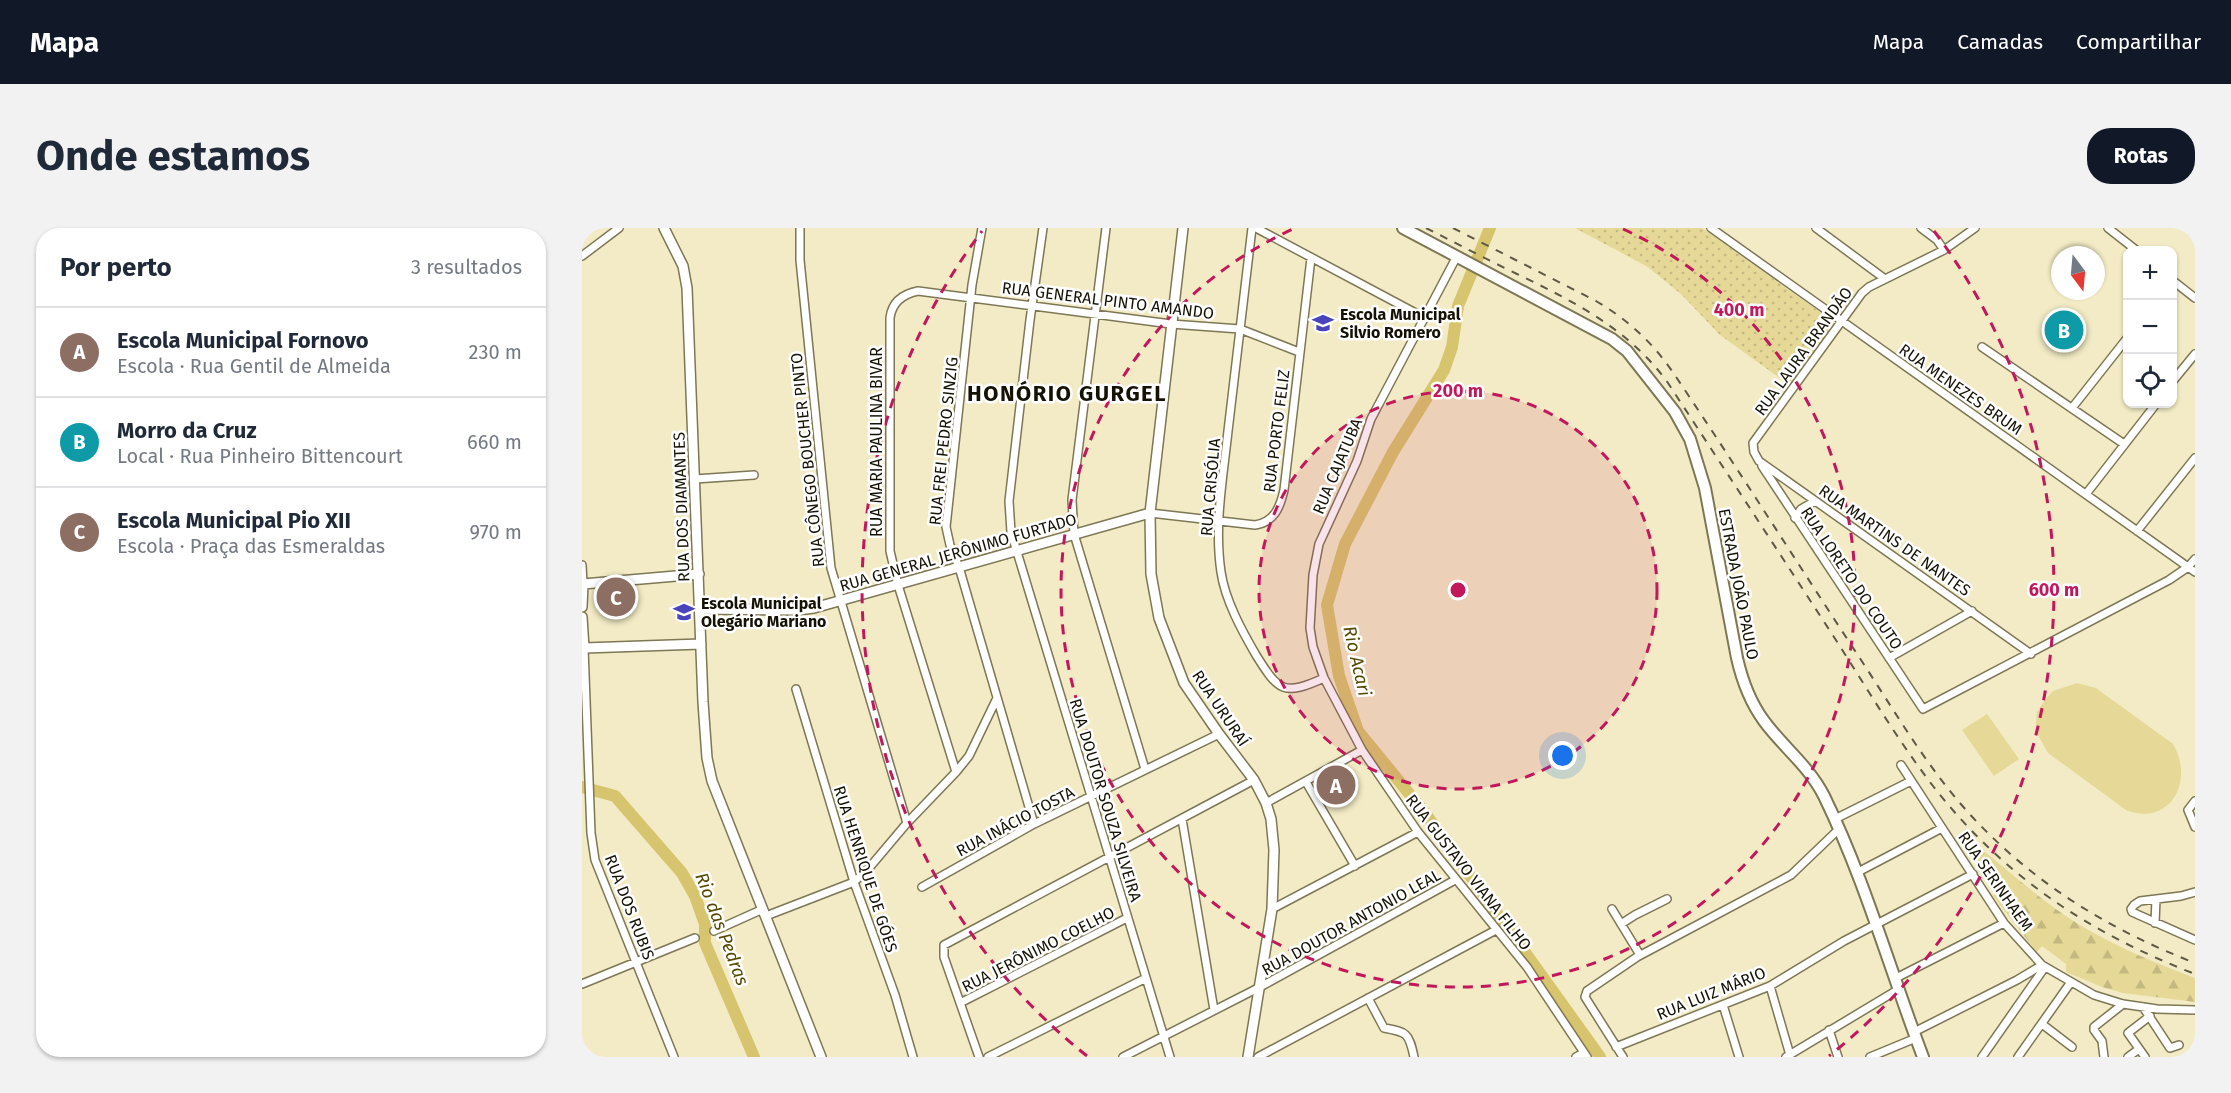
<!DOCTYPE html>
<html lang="pt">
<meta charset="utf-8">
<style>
body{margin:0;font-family:"Fira Sans",sans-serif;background:#f2f2f3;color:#1f2937}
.controls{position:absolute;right:18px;top:18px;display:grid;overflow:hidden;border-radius:12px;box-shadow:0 2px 4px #0004}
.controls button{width:54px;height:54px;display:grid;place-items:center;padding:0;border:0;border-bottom:2px solid #e0e1e3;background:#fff;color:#1f2937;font:30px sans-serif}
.compass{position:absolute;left:1469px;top:18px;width:54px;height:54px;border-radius:50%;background:#fff;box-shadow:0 2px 4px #0004;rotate:164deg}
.you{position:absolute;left:981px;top:528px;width:21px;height:21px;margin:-15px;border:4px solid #fff;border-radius:50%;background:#1a73e8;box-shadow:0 0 0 9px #1a73e833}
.badge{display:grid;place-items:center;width:39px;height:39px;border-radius:50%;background:#111827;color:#fff;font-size:20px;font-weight:700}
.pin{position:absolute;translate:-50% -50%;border:3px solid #fff;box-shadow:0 2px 6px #0006}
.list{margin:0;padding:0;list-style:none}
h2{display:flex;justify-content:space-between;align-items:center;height:78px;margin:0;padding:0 24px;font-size:26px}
h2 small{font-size:20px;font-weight:400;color:#747a83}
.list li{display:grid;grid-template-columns:39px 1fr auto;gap:18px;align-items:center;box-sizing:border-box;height:90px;padding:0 24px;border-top:2px solid #e0e1e3}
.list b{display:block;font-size:22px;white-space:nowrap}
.list p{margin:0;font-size:20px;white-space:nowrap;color:#747a83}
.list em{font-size:20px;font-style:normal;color:#747a83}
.icon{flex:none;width:33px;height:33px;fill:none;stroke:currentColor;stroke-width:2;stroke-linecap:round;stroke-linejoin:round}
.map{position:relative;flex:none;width:1613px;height:829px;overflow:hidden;border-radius:24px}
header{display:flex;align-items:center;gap:36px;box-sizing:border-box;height:84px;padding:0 30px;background:#111827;color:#fff}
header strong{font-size:28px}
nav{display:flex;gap:33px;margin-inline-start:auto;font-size:21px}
.intro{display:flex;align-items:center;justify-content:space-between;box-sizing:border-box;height:144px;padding:0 36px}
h1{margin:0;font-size:42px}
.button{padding:15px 27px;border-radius:24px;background:#111827;color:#fff;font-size:21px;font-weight:700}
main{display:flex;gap:36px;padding:0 36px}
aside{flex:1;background:#fff;border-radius:24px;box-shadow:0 2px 4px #0004}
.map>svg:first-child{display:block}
.grass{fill:#e6d997}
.forest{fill:url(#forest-firs)}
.park{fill:url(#park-dots)}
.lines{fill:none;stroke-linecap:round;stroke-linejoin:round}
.river{stroke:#d6c56e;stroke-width:12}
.street-casing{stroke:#7d7755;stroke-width:10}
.secondary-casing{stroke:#7d7755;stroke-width:12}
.primary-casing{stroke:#7d7755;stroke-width:14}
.street{stroke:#fff;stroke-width:7}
.secondary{stroke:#fff;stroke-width:9}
.primary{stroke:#fff;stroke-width:10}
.rail{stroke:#5e5944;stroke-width:2;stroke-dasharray:8 8;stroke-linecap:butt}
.ring{fill:none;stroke:#c2185b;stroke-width:3;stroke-dasharray:10 8}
.labels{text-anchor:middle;stroke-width:5;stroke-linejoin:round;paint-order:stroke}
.street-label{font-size:16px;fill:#151205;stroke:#fff}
.poi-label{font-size:16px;font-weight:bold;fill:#151205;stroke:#fff;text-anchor:start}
.water-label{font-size:18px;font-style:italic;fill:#554900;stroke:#fff}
.district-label{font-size:22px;font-weight:bold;letter-spacing:1.5px;fill:#151205;stroke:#fff}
.centre{fill:#c2185b;stroke:#fff;stroke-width:3}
.ring-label{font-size:18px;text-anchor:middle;font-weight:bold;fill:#c2185b;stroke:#fff;stroke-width:5;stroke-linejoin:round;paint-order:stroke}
</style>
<header>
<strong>Mapa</strong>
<nav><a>Mapa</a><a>Camadas</a><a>Compartilhar</a></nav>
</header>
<div class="intro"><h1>Onde estamos</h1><a class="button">Rotas</a></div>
<main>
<aside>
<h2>Por perto<small>3 resultados</small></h2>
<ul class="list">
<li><span class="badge" style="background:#8d6e63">A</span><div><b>Escola Municipal Fornovo</b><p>Escola · Rua Gentil de Almeida</p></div><em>230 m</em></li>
<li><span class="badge" style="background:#0f9aa8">B</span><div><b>Morro da Cruz</b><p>Local · Rua Pinheiro Bittencourt</p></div><em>660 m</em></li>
<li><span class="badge" style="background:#8d6e63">C</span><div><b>Escola Municipal Pio XII</b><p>Escola · Praça das Esmeraldas</p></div><em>970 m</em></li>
</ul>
</aside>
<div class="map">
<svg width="1613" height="829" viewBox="0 0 1613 829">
<defs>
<pattern id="forest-firs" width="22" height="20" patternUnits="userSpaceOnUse" patternTransform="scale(1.5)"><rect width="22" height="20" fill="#e6d997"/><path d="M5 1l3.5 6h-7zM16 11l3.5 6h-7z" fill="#c4b981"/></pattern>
<pattern id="park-dots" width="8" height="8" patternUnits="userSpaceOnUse" patternTransform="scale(1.5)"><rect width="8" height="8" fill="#e6d997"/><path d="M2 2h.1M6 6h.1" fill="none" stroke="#c4b981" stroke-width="1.8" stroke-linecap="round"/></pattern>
</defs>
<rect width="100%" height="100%" fill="#f2ebc5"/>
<path class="grass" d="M1495 455 1514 460 1591 516C1613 553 1588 599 1544 582L1466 525 1456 507 1454 495 1455 484 1463 472 1471 463Z
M1405 486 1437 531 1412 548 1380 502Z"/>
<path class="forest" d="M1398 620C1433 648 1472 684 1512 705 1544 723 1579 737 1613 750V774L1541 765 1520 759 1484 744V736L1460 718 1455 724 1411 668 1415 661 1389 625Z"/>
<path class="park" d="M993 0H1120L1249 92 1251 98 1206 156 1138 107 1100 67 1066 39Z"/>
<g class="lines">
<path class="river" d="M908 0 876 78 870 119 862 142 811 224 763 316 745 377 757 448 776 503 843 585 1018 829
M0 559 33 568 100 645 113 668 123 696V715L172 829"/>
<defs>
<path id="street" d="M218 0V32L249 340 325 595
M400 0 390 57 364 299 368 317 377 339 452 596
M461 0 448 92 427 273 429 304 588 829
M524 0 490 272 492 306 563 541
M670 0C662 68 654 136 646 203 641 250 632 297 639 344 643 372 660 403 674 427 697 464 702 468 742 450
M674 0 843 90
M1129 0 1613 344
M1234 0 1303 51
M1339 0 1355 12 1362 22
M1393 0 1362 22 1287 59 1280 65 1171 215 1172 224 1177 233 1449 426
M1526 0 1554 22
M0 28 37 0
M875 28 789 191 775 233 737 316 731 347 728 400 731 419 742 450 780 522 836 604 945 739 1005 829
M1590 52 1613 70
M1400 119 1542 216
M1590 154 1613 126
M1490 180 1546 109
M1180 238 1341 481 1587 352 1606 339 1613 331
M113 251 172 247
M1504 266 1574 176
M568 285 673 297C692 294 698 280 702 262L729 30
M1213 290 1219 281 1233 273
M1555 303 1613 230
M0 337 1 356
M2 420 9 605 13 632 92 829
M1307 430 1390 383
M214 461 272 654 313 767 331 829
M1319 537 1422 695 1460 737 1512 767 1541 776 1575 781 1613 782
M374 544 316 357 308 323V90C310 74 321 66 336 63L589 96 658 101 717 124
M724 554 773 638
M1613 573 1606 582 1613 599
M684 575 780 522
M600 591 632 782
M1253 591 1329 553
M1276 644 1360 600
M340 659 452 596 637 506
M1613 664 1599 668 1558 673 1552 677 1549 681 1550 684 1613 712
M690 681 836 604
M1030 681 1058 727
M184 688 272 654 287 640 325 595 374 544 387 528 415 470
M1573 695 1574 671
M1039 696 1053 687 1085 671
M132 703 181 681
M1314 750 1422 695
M0 756 113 710
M1188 758 1208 827
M786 770 802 800C824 804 827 804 832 829
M378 775 545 690
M1141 777 1157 829
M1561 779 1588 820 1597 817
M1460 796 1490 819
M1247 802 1256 829
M1332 804 1435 752 1460 737
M1034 819 1188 758 1262 713 1391 646
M397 829 362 729V717L672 552
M406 829 564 750
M541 829 678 759 873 652
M676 829 914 702
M994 829 1002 825
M1041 829 1003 769 1005 763 1055 729 1209 647 1257 601
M1204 829 1317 761
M1288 829 1334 810
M1400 829 1463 739
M1436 829 1489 754
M1522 829 1520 813 1512 802V799L1541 776
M1546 829 1557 821
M1563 829 1546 805 1568 788"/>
<path id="secondary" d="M82 0 101 38 105 60 121 474 125 530 130 553 239 829
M601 0 568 285 569 346 577 390 602 455 637 506 672 552 684 575 689 591 692 622 690 681 666 829
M0 379 1 356 117 346
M118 381 216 382 232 380 568 285
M0 389 2 420 119 416"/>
<path id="primary" d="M821 0 1030 111 1045 123 1071 156 1093 184 1108 211 1123 260 1155 430C1160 452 1168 474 1182 493 1201 519 1227 538 1242 568 1283 652 1308 742 1341 829"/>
</defs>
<use href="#street" class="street-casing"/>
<use href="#secondary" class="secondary-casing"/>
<use href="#primary" class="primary-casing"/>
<use href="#street" class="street"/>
<use href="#secondary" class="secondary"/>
<use href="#primary" class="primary"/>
<path class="rail" d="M844 0C874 15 904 31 935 46 993 74 1048 102 1086 155 1141 239 1196 323 1250 406 1283 457 1314 510 1351 558 1421 648 1507 705 1613 746
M871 0 1014 73C1045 91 1070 114 1090 143 1155 239 1217 338 1281 435 1317 490 1351 549 1398 597 1459 660 1531 703 1613 735"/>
</g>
<circle cx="876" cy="362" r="199" fill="#c2185b" fill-opacity=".12"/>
<g class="ring">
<circle cx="876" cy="362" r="199"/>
<path d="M1041 1A397 397 0 1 1 711 1"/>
<path d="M505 828A596 596 0 0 1 400 3M1352 3A596 596 0 0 1 1247 828"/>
</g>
<defs>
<symbol id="school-bare" viewBox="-9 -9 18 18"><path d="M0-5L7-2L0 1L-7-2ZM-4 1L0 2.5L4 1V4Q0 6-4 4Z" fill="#4944bb" stroke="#fff" stroke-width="2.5" paint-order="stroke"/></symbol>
</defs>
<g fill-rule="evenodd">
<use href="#school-bare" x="726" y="80" width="30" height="30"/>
<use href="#school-bare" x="87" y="369" width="30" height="30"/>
</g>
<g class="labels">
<g class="street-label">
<text transform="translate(526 72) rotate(7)" y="6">RUA GENERAL PINTO AMANDO</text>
<text transform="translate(1221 123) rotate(-54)" y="6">RUA LAURA BRANDÃO</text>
<text transform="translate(1379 161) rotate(35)" y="6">RUA MENEZES BRUM</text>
<text transform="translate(694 203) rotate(-83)" y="6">RUA PORTO FELIZ</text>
<text transform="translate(361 213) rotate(-84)" y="6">RUA FREI PEDRO SINZIG</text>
<text transform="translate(294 214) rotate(-90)" y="6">RUA MARIA PAULINA BIVAR</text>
<text transform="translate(225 232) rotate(-96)" y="6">RUA CÔNEGO BOUCHER PINTO</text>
<text transform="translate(755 238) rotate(-67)" y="6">RUA CAJATUBA</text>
<text transform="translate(628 259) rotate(-85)" y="6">RUA CRISÓLIA</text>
<text transform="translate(99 279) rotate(-92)" y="6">RUA DOS DIAMANTES</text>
<text transform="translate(1313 312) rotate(35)" y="6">RUA MARTINS DE NANTES</text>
<text transform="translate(376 324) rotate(-16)" y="6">RUA GENERAL JERÔNIMO FURTADO</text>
<text transform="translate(1270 350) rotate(56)" y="6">RUA LORETO DO COUTO</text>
<text transform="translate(1157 356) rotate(79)" y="6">ESTRADA JOÃO PAULO</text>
<text transform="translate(639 480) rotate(56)" y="6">RUA URURAÍ</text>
<text transform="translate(524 572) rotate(73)" y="6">RUA DOUTOR SOUZA SILVEIRA</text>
<text transform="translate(433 593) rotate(-28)" y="6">RUA INÁCIO TOSTA</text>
<text transform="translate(284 641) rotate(72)" y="6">RUA HENRIQUE DE GÓES</text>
<text transform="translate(887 644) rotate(52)" y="6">RUA GUSTAVO VIANA FILHO</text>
<text transform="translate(1414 653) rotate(55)" y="6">RUA SERINHAEM</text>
<text transform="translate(48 679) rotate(69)" y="6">RUA DOS RUBIS</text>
<text transform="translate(769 694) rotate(-29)" y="6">RUA DOUTOR ANTONIO LEAL</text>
<text transform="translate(456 721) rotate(-27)" y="6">RUA JERÔNIMO COELHO</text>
<text transform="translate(1129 765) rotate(-22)" y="6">RUA LUIZ MÁRIO</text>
</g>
<g class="poi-label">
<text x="758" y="92">Escola Municipal<tspan x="758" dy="18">Silvio Romero</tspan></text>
<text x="119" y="381">Escola Municipal<tspan x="119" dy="18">Olegário Mariano</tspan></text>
</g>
<g class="water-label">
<text transform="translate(775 433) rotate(77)" y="6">Rio Acari</text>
<text transform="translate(140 701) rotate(69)" y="6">Rio das Pedras</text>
</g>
<g class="district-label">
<text x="485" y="173">HONÓRIO GURGEL</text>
</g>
</g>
<circle cx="876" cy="362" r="9" class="centre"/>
<g class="ring-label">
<text x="1157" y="88">400 m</text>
<text x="876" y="169">200 m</text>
<text x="1472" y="368">600 m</text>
</g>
</svg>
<div class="controls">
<button>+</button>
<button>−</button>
<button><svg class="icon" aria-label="locate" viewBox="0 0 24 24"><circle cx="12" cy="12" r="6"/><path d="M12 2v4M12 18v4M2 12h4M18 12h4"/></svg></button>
</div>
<svg class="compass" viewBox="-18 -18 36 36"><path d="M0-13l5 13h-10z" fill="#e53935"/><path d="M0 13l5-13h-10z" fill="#747a83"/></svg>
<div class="you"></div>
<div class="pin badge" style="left:754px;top:557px;background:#8d6e63">A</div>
<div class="pin badge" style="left:1482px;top:102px;background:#0f9aa8">B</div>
<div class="pin badge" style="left:34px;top:369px;background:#8d6e63">C</div>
</div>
</main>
